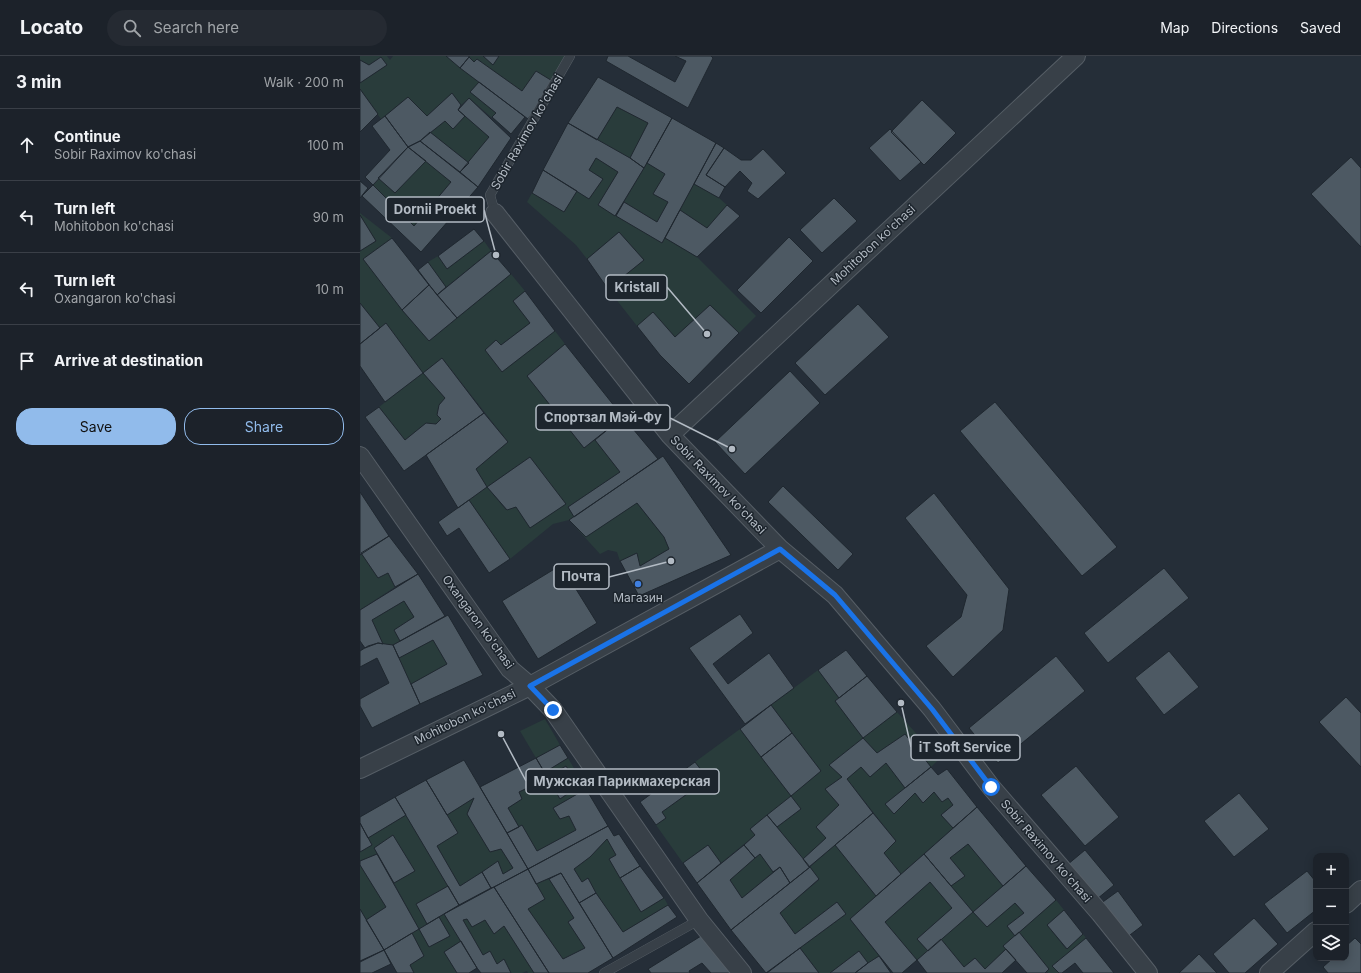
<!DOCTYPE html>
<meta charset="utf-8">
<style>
body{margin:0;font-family:Inter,sans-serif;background:#252a32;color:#f1f3f6}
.controls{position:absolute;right:12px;bottom:12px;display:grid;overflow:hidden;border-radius:8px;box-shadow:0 2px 10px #0003}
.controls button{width:36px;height:36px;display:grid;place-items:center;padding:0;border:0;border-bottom:1px solid #3a3f47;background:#1c222a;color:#f1f3f6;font:20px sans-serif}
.stop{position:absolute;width:12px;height:12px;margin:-9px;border:3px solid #1a73e8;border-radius:50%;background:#fff}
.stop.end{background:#1a73e8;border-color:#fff;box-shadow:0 1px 4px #0008}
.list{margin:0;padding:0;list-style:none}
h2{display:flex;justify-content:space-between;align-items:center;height:52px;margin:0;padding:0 16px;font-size:17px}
h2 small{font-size:13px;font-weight:400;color:#a0a4a8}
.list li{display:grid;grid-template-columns:26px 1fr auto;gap:12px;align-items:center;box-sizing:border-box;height:72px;padding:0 16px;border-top:1px solid #3a3f47}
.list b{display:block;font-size:15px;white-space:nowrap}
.list p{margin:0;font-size:13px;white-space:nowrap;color:#a0a4a8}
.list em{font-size:13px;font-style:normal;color:#a0a4a8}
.actions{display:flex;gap:8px;padding:12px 16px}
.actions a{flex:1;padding:9px 0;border:1px solid #91bbeb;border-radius:16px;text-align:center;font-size:14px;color:#91bbeb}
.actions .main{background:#91bbeb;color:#111}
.icon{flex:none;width:22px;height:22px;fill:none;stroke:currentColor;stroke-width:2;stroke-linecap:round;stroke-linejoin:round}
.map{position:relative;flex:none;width:1001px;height:917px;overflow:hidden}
header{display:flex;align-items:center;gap:24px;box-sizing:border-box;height:56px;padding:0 20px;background:#1c222a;border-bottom:1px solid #3a3f47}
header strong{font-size:19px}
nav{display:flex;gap:22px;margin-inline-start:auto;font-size:14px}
.search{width:280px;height:36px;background:#252a32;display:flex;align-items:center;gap:10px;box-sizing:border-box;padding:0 14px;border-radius:22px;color:#a0a4a8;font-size:15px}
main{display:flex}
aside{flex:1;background:#1c222a}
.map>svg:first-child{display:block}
.green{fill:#293c3b;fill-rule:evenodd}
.building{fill:#4d5963;stroke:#1f272f}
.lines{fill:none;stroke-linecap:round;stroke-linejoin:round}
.lane-casing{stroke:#565e66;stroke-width:10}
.street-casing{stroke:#565e66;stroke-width:20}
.lane{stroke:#384048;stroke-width:9}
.street{stroke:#384048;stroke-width:18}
.route{stroke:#1a73e8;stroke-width:5}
.shop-dot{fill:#3f7fe0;stroke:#1d252d;stroke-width:1.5}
.labels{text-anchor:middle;stroke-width:3;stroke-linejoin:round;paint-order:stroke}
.street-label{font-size:12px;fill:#b3bbc4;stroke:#1d252d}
.poi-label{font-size:12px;fill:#b3bbc4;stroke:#1d252d}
.leader{fill:none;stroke:#b3bbc4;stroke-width:1.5}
.callout-dot{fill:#b3bbc4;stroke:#1d252d;stroke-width:1.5}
.callout{fill:#1d252d;stroke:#b3bbc4;stroke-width:1.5}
.callout-label{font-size:13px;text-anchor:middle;font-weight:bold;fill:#b3bbc4}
</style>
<header>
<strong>Locato</strong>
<div class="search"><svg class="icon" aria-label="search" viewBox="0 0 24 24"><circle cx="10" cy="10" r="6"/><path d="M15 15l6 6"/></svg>Search here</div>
<nav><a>Map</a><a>Directions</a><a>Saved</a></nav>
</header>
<main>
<aside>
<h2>3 min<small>Walk · 200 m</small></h2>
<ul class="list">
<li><svg class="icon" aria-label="ahead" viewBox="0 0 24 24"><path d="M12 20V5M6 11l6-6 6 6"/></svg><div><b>Continue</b><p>Sobir Raximov ko'chasi</p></div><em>100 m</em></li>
<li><svg class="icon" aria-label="left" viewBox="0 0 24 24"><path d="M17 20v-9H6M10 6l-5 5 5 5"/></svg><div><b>Turn left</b><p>Mohitobon ko'chasi</p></div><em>90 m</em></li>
<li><svg class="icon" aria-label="left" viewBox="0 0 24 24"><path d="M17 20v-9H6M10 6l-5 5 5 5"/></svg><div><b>Turn left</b><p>Oxangaron ko'chasi</p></div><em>10 m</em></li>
<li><svg class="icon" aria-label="arrive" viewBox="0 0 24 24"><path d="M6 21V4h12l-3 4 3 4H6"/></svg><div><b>Arrive at destination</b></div></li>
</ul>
<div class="actions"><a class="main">Save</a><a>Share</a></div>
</aside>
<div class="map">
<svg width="1001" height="917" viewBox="0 0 1001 917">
<rect width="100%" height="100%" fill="#252e38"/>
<path class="green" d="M0 0H27L30 4 33 0H209L168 63 120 27 110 36 136 57 132 61 151 78 109 42 101 49 92 37 67 60 48 41 21 63 0 33V27L27 9 21 1 9 9 0 4Z
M257 51 288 67 270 102 237 84Z
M105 60 129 81 109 107 70 76 85 65 93 73Z
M236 102 258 116 238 149 302 187 305 182 337 201 396 260 379 277 350 249 315 281 293 257 277 270 248 233 284 204 259 176 227 203 216 189 167 146 172 137 204 156 217 135 229 143 243 123 229 114Z
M66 105 91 126 54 170 13 129 18 122Z
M287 107 305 118 294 138 308 146 297 166 264 146Z
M334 128 359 142 367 149 347 172 320 154Z
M0 157 32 182 4 203 42 254 69 285 151 218 165 235 153 245 170 267 141 289 136 284 125 294 195 275 205 288 167 320 224 392 235 384 260 416 208 451 214 461 209 464 277 447 304 481 309 493 280 510 276 497 260 505 257 496 248 494 240 498 209 464 193 468 150 503 109 444 127 431 116 413 148 386 82 302 63 317 85 342 79 349 78 359 81 363 76 368 66 367 45 384 19 351 62 317 26 268 20 272 0 247V195L16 185 0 159ZM170 401 205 448 156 451 146 454 127 431Z
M124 185 131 195 86 231 68 206 78 200 87 213Z
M1 497 18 522 28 517 35 531 0 554V498Z
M44 545 54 561 34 574 40 585 33 589 23 588 12 564Z
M73 584 87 608 51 628 39 602Z
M458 614 479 642 475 645 503 682 537 656 579 703 571 711 545 678 517 697 503 682 482 721 465 733 479 749 456 771 466 782 443 803 417 771 441 753 431 741 390 773 395 779 361 807 348 789 323 807 296 769 306 762 302 756 348 723 335 706 380 673 431 740 461 715 411 649Z
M185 663 200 689 176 702 160 675Z
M208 702 226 733 193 752 200 763 209 760 216 774 177 795 162 769 159 771 148 752 162 743 159 736 188 722 200 743 219 731 206 710 194 717 190 713Z
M526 707 545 732 525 748 534 758 555 737 563 747 574 736 588 742 593 749 581 759 593 772 541 818 524 797 536 785 487 723 501 711 510 721Z
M114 742 107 758 130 796 141 793 153 812 143 818 138 806 100 830 77 790 87 759Z
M46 759 88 830 57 848 67 868 59 873 69 891 90 880 79 861 84 858 101 885 84 896 97 917H54L50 909 64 900 52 877 59 873 34 827 54 815 33 780 14 792 17 798 0 805V796L12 789 8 782Z
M247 783 256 799 249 803 281 856 304 842 308 849 263 876 236 837 228 822 222 826 214 813 230 801Z
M608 788 643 830 613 856 627 871 655 847 664 857 647 870 655 880 646 893 625 913 615 902 604 911 581 883 613 856 591 830 605 820 590 802Z
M475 789 516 840 490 863 519 900 508 907 499 895 470 917H459L440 892 486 858 477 846 435 878 420 857 459 824 450 811Z
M400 798 413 816 382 842 370 824Z
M0 809 26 851 6 864 0 853Z
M189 823 214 862 208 866 225 892 203 903 168 853 176 828Z
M570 826 592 852 557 883 568 895 557 904 525 866Z
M696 844 704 854 687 869 706 893 723 878 726 882 693 910 699 917H688L687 915 689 913 659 876Z
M107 863 125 864 144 870 174 917H168L167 915 162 917H151L144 904 137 908 123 899 103 864Z"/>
<path class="building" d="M86 0H109V1L100 12Z
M123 0H139L133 9Z
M248 0H268L315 26 326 5 315 0H351L353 2 328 52 246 5Z
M21 1 27 9 0 27V4L9 9Z
M109 1 114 6 117 3 162 35 176 15 194 26 168 63 100 12Z
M238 21 312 62 284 112 270 102 288 67 257 51 237 84 208 67Z
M119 26 165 61 151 78 132 61 136 57 110 36Z
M0 33 18 58 0 76Z
M92 37 101 49 98 54 105 60 93 73 85 65 60 85 48 91 25 60 48 41 67 60Z
M109 42 151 82 118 131 100 116 129 81 98 54Z
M562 44 596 77 564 109 531 76Z
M25 60 48 91 13 129 5 121 30 94 12 70Z
M312 62 356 87 302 187 256 160 264 146 297 166 308 146 293 138 305 118 287 107Z
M208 67 270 102 284 112 255 160 238 149 258 116 236 102 229 114 243 123 229 143 183 114Z
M530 73 561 106 540 125 509 92Z
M70 76 109 107 100 116 60 85Z
M60 85 118 131 61 196 2 140 13 129 54 170 91 126 48 91Z
M356 87 364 92 346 119 365 131 359 142 334 128Z
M48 91 66 105 35 137 18 122Z
M364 92 381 104H391L403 93 426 117 398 143 387 135 392 127 380 115 365 131 346 119Z
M991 101 1001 112V191L951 138Z
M183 114 217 135 204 156 172 137Z
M0 125 8 132 0 142Z
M474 142 497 165 462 197 440 174Z
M367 149 380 160 337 201 305 182 320 154 347 172Z
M0 159 16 185 0 195Z
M114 173 124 185 87 213 78 200Z
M259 176 284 204 248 233 227 203Z
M429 181 453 205 401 257 377 234Z
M32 182 69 229 42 254 3 203Z
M131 195 151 218 97 262 77 239Z
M68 206 86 231 77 239 58 214Z
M69 229 97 262 69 285 42 254Z
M165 235 195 275 142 316 125 294 136 284 141 289 170 267 153 245Z
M0 247 20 272 0 288Z
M498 248 529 281 465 339 435 307Z
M350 249 379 277 329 328 300 299 277 270 293 256 315 281Z
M26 267 63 317 25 346 0 310V288Z
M205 288 263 361 224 392 167 320Z
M82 302 124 357 44 415 5 361 19 351 45 384 66 367 76 368 81 363 77 359 79 349 85 342 63 317Z
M430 315 460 347 385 418 355 386Z
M635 346 757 491 722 520 600 375Z
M124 357 148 386 116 413 127 431 98 452 66 399Z
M263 361 298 403 214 461 208 451 260 416 235 384Z
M303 400 371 499 279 540 260 505 277 497 280 510 309 493 304 481 277 447 226 481 209 464Z
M170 401 206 448 170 472 156 451 147 454 127 431Z
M423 430 493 498 478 514 408 446Z
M0 436 29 480 0 499Z
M574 437 649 533 643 574 593 621 566 590 601 561 607 539 545 462Z
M109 444 150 503 129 517 99 472 87 480 78 466Z
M29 480 58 518 35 531 28 517 18 522 1 497Z
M201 509 237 567 178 603 142 545Z
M804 512 829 542 748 607 724 577Z
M58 518 85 560 40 585 34 574 54 561 44 545 12 564 23 588 18 587 5 592 0 585V554Z
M380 558 393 577 353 608 368 628 409 597 434 632 385 668 329 592Z
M88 559 123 619 60 648 51 628 87 608 73 584 39 602 33 589Z
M18 587 33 589 60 648 12 672 0 650V643L29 627 17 602 0 611V595L8 590Z
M486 594 507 620 479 642 458 614Z
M809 595 839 631 804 659 775 622Z
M696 600 725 635 638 707 609 672Z
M507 620 537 656 503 682 475 645Z
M986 641 1001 657V711L959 666Z
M411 649 432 677 401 701 380 673Z
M432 677 461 715 431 740 401 701Z
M545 678 571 711 545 732 526 707 510 721 501 711 487 723 513 757 449 811 443 803 466 782 456 771 479 749 465 733 482 721 469 709 503 682 517 697Z
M200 689 208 702 190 713 194 717 206 710 219 730 200 743 176 702Z
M176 702 188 722 159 736 162 743 148 752 159 771 147 777 120 731Z
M104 704 168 813 134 831 131 832 122 816 138 805 143 818 153 812 141 793 130 796 107 758 114 742 87 759 66 724Z
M335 706 348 723 302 756 306 762 296 769 280 746Z
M716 710 759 761 725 790 681 739Z
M571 711 578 719 587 713 617 751 593 772 581 759 593 749 588 742 582 746 574 736 563 747 555 737 534 758 525 748Z
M66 724 98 777 77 790 100 830 122 816 131 832 99 849 35 741Z
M226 733 248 770 168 813 147 777 162 769 177 795 216 774 209 760 200 763 193 752Z
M879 737 909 773 874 801 844 765Z
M431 740 441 753 417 771 407 759Z
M35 741 46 759 8 782 0 767V761Z
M617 751 666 810 643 830 608 788 590 802 605 820 591 830 564 798Z
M513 757 536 785 524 797 541 818 516 840 475 789Z
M407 759 450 811 430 827 420 811 413 816 400 798 395 802 384 789 395 779 390 773Z
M0 767 12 789 0 796Z
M248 770 254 780 259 778 280 810 260 822 249 803 256 799 247 783 230 801 214 813 222 826 228 822 236 837 219 847 201 817 176 828 168 813Z
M33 779 55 815 34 827 14 792Z
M348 789 361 807 337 827 323 807Z
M384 789 395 802 370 824 382 842 420 811 430 827 371 874 337 827Z
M725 794 754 829 737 843 707 809Z
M17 798 59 873 24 894 6 864 26 851 0 809V805Z
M564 798 613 856 568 895 557 883 592 852 570 826 525 866 557 904 542 917H533L490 863Z
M280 810 304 842 281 856 260 822Z
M666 810 696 844 655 880 647 870 664 857 655 847 627 871 613 856Z
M450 811 459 823 420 857 435 878 477 846 486 858 406 917 371 874Z
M168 813 185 843 168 853 203 903 225 892 208 866 214 862 189 823 201 817 253 902 228 917H189L134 831Z
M947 815 956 826V854L927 877 904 848Z
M88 830 99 849 67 868 56 848Z
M134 831 189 917H174L144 870 134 878 125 864 112 871 107 863 103 864 123 899 130 895 137 908 144 903 151 917H121L117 912 84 858Z
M758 835 783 869 766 882 740 848Z
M236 837 263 876 308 849 317 861 253 902 219 847Z
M0 853 24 894 0 905Z
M704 854 723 878 707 893 687 869Z
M79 861 90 880 69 891 59 873Z
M894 862 918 888 885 917H869L853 898Z
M659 876 689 913 685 917H667L643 890Z
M52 877 64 900 50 909 54 917H37L24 894Z
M341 880 371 917H351L342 907 329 915 330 917H291L288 913Z
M726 882 754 917H723L715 907 702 917H699L692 910Z
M995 882 1001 888V916L1000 917H968L963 911 973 902H986V890Z
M581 883 604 911 615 902 625 913 646 893 656 904 642 917H567L557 904Z
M101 885 117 912 109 917H97L84 896Z
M440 892 459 917H407Z
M24 894 31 908 12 917H0V906Z
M499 895 508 907 495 917H470Z
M839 898 857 917H819Z
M519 900 531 917H495L508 907Z"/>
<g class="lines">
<defs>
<path id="lane" d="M135 157 130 139 210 0
M244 917 339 864"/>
<path id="street" d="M135 157 310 379 420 493 475 539 572 653 631 731 740 857 788 917
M310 379 716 0
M0 400 150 613 170 630 193 654 339 864 382 917
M0 713 170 630 420 493
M986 848 1001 834
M909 917 956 875"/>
</defs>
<use href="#lane" class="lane-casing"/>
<use href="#street" class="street-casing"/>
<use href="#lane" class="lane"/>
<use href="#street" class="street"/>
</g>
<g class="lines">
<path class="route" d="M193 654 170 630 420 493 475 539 572 653 631 731"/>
</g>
<circle class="shop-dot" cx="278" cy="528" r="4"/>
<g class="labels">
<g class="street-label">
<text transform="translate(167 76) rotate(-60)" y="4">Sobir Raximov ko'chasi</text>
<text transform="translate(513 189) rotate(-43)" y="4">Mohitobon ko'chasi</text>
<text transform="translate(358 429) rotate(46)" y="4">Sobir Raximov ko'chasi</text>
<text transform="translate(118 566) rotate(54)" y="4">Oxangaron ko'chasi</text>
<text transform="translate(105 661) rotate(-26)" y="4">Mohitobon ko'chasi</text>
<text transform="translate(686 795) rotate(49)" y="4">Sobir Raximov ko'chasi</text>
</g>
<g class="poi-label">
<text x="278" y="546">Магазин</text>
</g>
</g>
<path class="leader" d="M136 199L124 154M347 278L307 231M372 393L310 362M311 505L249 521M541 647L551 691M141 678L166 725"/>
<g class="callout-dot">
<circle cx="136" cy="199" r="4"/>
<circle cx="347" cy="278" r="4"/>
<circle cx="372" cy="393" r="4"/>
<circle cx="311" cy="505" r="4"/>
<circle cx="541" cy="647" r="4"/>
<circle cx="141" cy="678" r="4"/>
</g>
<g class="callout">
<rect x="26" y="141" width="98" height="25" rx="4"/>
<rect x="246" y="219" width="61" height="25" rx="4"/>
<rect x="176" y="349" width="134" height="25" rx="4"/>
<rect x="194" y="508" width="55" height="25" rx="4"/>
<rect x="551" y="679" width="109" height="25" rx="4"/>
<rect x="166" y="713" width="193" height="25" rx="4"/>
</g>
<g class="callout-label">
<text x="75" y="158">Dornii Proekt</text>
<text x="277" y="236">Kristall</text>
<text x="243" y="366">Спортзал Мэй-Фу</text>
<text x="221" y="525">Почта</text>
<text x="605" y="696">iT Soft Service</text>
<text x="262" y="730">Мужская Парикмахерская</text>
</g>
</svg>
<div class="controls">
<button>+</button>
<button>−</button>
<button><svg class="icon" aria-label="layers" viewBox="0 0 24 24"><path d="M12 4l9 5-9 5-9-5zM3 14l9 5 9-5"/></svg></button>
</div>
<div class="stop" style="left:631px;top:731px"></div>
<div class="stop end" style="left:193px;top:654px"></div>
</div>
</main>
